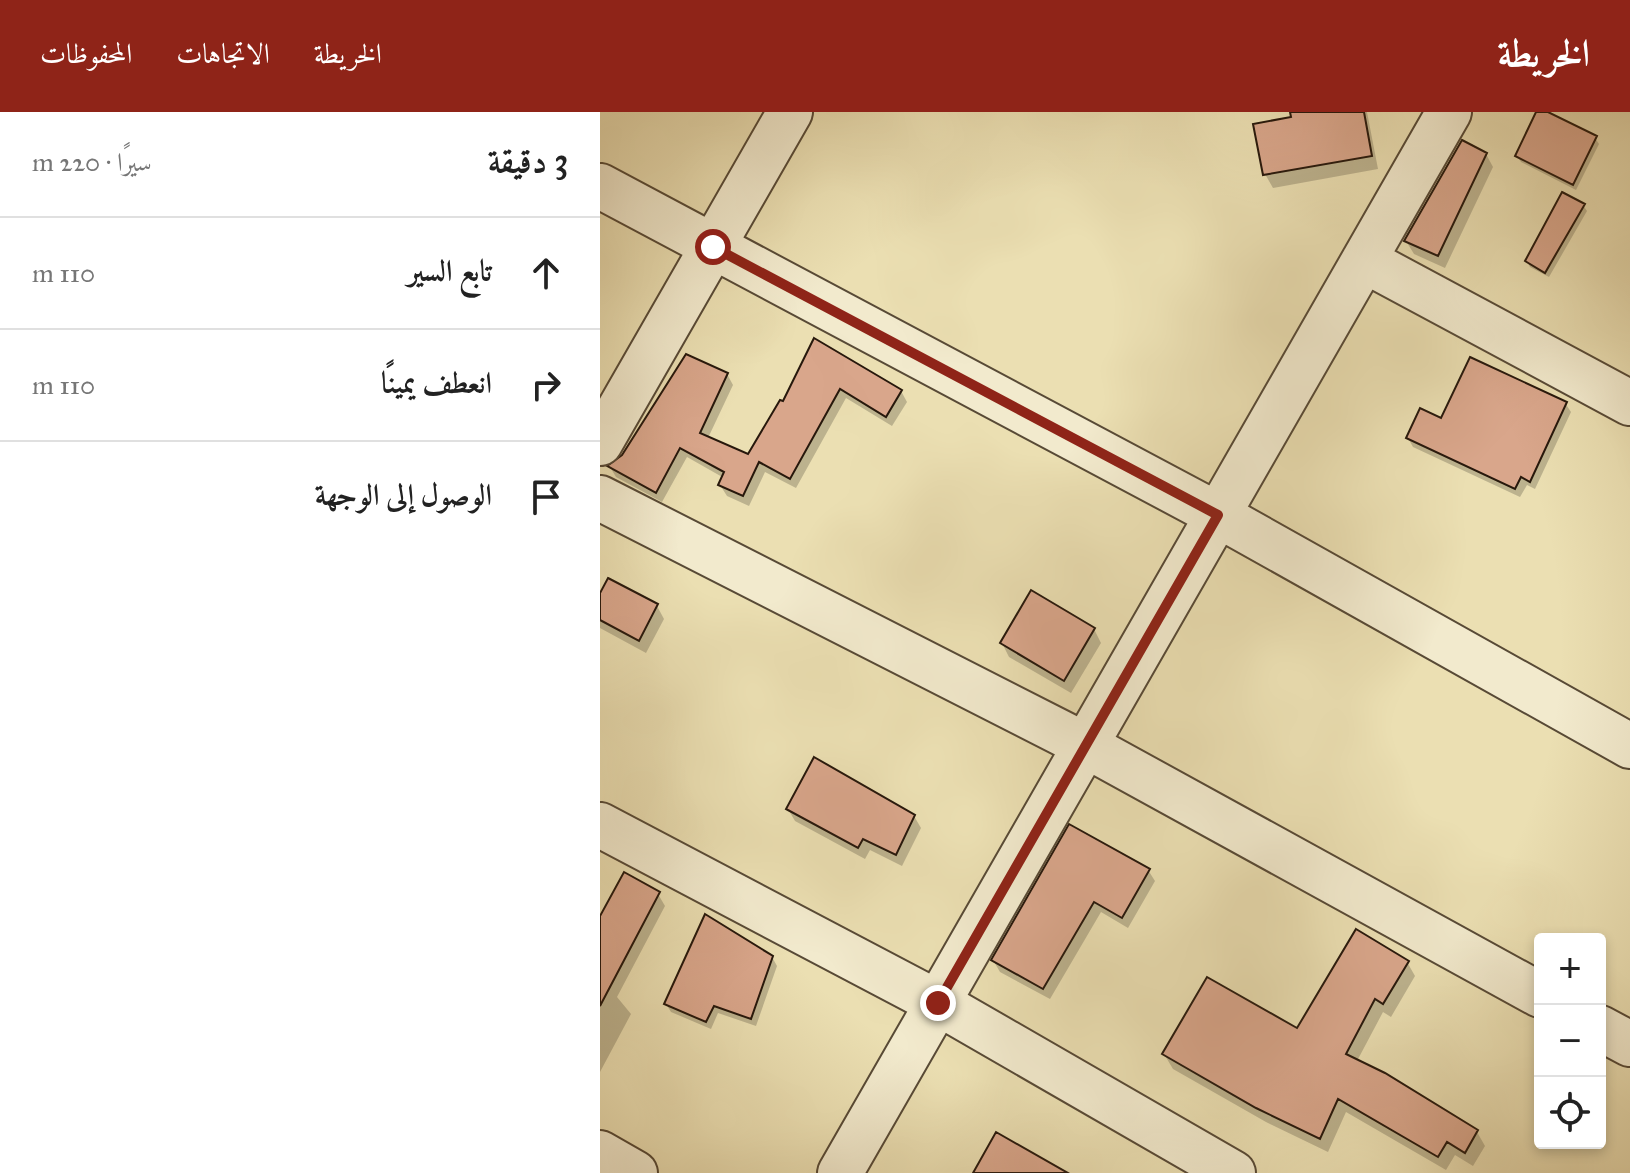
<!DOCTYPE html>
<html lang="ar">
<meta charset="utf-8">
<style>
body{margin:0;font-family:"IM FELL Great Primer",Amiri,serif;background:#f2f2f2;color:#222;direction:rtl}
.controls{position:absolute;right:24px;bottom:24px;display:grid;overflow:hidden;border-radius:8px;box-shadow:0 4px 12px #0003}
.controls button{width:72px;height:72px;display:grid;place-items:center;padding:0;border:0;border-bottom:2px solid #e0e0e0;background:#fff;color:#222;font:40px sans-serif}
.stop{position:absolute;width:24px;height:24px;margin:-18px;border:6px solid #8f2418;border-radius:50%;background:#fff}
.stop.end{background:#8f2418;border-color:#fff;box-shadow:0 2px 8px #0008}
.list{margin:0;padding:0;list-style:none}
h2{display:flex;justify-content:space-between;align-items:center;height:104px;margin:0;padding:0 32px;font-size:34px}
h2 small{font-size:26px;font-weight:400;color:#767676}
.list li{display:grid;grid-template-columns:52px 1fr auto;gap:24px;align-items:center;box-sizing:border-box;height:112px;padding:0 32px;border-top:2px solid #e0e0e0}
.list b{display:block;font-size:30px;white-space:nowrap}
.list em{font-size:26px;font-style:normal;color:#767676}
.icon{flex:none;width:44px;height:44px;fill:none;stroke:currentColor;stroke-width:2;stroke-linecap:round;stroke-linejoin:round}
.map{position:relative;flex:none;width:1030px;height:1061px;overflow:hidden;direction:ltr}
header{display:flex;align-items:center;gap:48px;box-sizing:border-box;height:112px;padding:0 40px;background:#8f2418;color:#fff}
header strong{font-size:38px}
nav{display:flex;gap:44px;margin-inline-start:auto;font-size:28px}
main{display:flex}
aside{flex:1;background:#fff}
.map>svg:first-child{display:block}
.shadow{fill:#0003}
.building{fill:#d9a68b;stroke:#27180c;stroke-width:2}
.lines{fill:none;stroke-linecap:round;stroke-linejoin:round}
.minor-casing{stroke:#584a36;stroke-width:48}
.minor{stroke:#f2eacd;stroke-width:44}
.route{stroke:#8f2418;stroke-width:10}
</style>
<header>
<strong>الخريطة</strong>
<nav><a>الخريطة</a><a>الاتجاهات</a><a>المحفوظات</a></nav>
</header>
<main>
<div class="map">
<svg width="1030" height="1061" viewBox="0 0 1030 1061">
<rect width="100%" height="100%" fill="#ebdfb2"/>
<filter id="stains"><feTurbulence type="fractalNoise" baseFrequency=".0025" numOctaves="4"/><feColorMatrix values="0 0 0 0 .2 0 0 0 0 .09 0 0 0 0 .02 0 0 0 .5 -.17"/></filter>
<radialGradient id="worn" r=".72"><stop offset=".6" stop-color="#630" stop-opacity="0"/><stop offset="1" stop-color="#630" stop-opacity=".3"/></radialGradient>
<path class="shadow" d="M692 0H767L778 57 673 76 665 62 693 7Z
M938 0 995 26 999 32 976 78 921 50 917 44Z
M886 42 893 55 845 156 814 142 806 129Z
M983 93 987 99 949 165 930 155 927 149Z
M214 229 301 279 307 290 292 314 246 286 196 376 165 360 149 394 127 384 120 373 124 366 87 345 62 390 16 365 10 355 127 262 133 273 108 326 149 345 184 292Z
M965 291 971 300 935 377 927 373 920 385 813 335 808 326 842 309Z
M0 485 57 494 64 507 46 541 0 516Z
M494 517 501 531 471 581 409 545 402 531Z
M188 697 314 704 321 716 302 754 270 738 265 747 195 709Z
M548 758 555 769 528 816 501 800 450 887 400 860 393 848Z
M58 782 65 794 17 885 31 902 0 960V809Z
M172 845 177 854 156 914 118 901 111 917 71 900 66 892Z
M807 850 815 864 791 905 783 900 757 949 877 1020 885 1034 873 1054 855 1043 846 1058 746 1000 728 1040 666 1010 573 957 564 942 698 919Z"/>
<path class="building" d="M690 0H764L772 44 663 63 653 12 691 5Z
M936 0H948L997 24 973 73 915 44Z
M862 28 887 41 838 144 804 129Z
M962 80 985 92 945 161 925 149Z
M214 226 302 278 286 305 240 277 190 367 159 350 143 384 118 373 124 360 80 336 56 381 7 354 22 343 86 242 128 261 100 321 148 342 180 288 183 289Z
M870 245 967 290 930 370 921 365 915 377 806 326 820 296 841 306Z
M8 466 58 492 39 529 0 508V481Z
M431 478 495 516 464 569 400 531Z
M214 645 315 703 296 743 263 727 258 736 186 697Z
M469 712 550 757 522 806 494 790 443 877 391 848Z
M24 760 60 780 0 894V804Z
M105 802 173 844 151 907 114 894 106 910 64 892Z
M756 817 809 849 783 892 775 887 746 942 785 961 878 1018 865 1041 847 1030 838 1045 738 987 720 1027 656 996 562 942 607 865 697 916Z
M396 1020 468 1061H373Z"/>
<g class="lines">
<defs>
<path id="minor" d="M0 74 618 403 1030 634
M764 148 1030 291
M0 331 190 0
M0 386 485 633 940 883
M0 713 338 891 633 1061
M1000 916 1030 932
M0 1041 35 1061
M240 1061 849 0"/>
</defs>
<use href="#minor" class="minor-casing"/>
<use href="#minor" class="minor"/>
</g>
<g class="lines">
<path class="route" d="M113 135 618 403 338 891"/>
</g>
<rect width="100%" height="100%" filter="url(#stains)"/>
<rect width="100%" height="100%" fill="url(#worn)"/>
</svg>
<div class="controls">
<button>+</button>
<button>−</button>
<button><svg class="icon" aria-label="locate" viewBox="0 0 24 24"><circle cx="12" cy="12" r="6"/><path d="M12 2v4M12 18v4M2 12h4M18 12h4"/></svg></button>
</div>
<div class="stop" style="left:113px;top:135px"></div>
<div class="stop end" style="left:338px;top:891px"></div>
</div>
<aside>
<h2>3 دقيقة<small>سيرًا · 220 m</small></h2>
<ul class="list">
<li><svg class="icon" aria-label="ahead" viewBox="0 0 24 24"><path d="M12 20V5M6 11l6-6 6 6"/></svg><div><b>تابع السير</b></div><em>110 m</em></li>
<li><svg class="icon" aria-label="right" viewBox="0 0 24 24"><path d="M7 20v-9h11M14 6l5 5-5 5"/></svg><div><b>انعطف يمينًا</b></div><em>110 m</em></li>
<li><svg class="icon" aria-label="arrive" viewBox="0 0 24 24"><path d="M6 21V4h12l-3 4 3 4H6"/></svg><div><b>الوصول إلى الوجهة</b></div></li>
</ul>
</aside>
</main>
